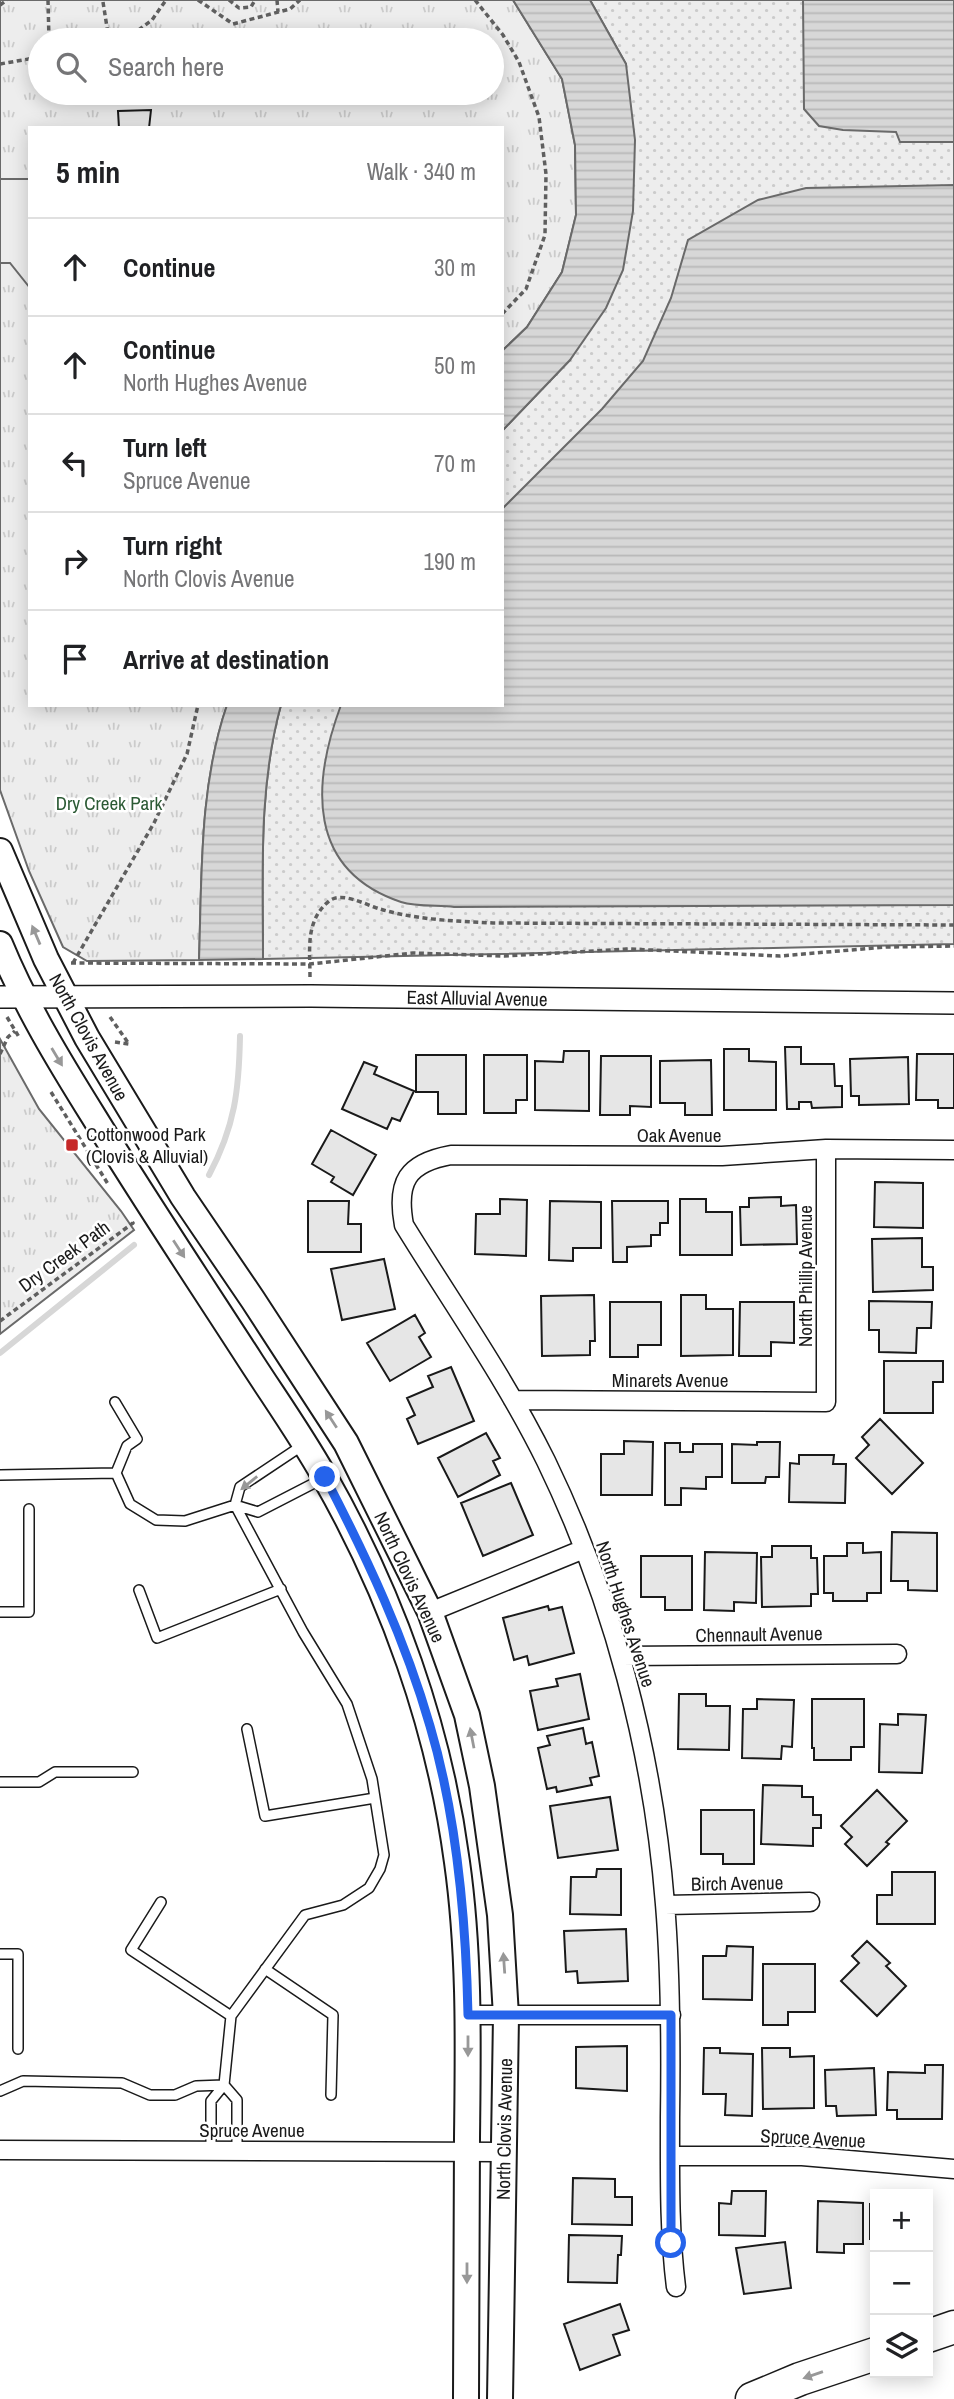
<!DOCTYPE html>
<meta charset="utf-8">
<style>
body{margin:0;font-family:"Archivo Narrow",sans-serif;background:#f6f6f6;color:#202124}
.controls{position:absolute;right:21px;bottom:21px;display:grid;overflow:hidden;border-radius:0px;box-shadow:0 4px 18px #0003}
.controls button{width:63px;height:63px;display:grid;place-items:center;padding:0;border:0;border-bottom:2px solid #e0e0e0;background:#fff;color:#202124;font:35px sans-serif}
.stop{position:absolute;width:21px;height:21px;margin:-16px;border:5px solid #2563eb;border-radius:50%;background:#fff}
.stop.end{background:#2563eb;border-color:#fff;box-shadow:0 2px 7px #0008}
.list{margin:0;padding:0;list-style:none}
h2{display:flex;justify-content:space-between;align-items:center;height:91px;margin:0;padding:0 28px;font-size:30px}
h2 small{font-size:23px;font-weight:400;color:#757577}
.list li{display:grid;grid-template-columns:46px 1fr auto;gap:21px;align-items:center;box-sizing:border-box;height:98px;padding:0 28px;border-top:2px solid #e0e0e0}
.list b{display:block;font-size:26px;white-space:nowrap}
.list p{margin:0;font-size:23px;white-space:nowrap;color:#757577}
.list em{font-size:23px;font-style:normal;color:#757577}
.icon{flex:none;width:38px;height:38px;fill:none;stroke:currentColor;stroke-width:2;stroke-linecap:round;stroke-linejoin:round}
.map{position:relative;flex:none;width:954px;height:2399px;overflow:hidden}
.search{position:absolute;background:#fff;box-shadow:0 4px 18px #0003;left:28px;top:28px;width:476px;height:77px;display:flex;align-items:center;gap:18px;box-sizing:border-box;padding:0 24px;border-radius:38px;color:#757577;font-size:26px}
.panel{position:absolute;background:#fff;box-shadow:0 4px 18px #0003;left:28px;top:126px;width:476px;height:581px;border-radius:0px}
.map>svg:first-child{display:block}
.grass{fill:url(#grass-dots);stroke:#6a6a6a;stroke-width:2}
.park{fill:url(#park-tufts);stroke:#6a6a6a;stroke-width:2;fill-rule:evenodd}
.built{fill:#ededed;stroke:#6a6a6a;stroke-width:2}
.water{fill:url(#water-rules);stroke:#6a6a6a;stroke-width:2}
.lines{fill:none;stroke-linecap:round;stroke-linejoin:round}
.stream{stroke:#d7d7d7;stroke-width:6}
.building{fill:#e6e6e6;stroke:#1a1a1a;stroke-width:2}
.service-casing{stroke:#1a1a1a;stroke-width:12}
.minor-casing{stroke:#1a1a1a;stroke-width:21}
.tertiary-casing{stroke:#1a1a1a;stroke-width:24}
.secondary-casing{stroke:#1a1a1a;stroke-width:28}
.motorway-casing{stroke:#1a1a1a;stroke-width:35}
.path{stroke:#5f5f5f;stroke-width:3.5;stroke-dasharray:5 3.5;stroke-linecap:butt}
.service{stroke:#fff;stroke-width:9}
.minor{stroke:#fff;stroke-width:18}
.tertiary{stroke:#fff;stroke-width:21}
.secondary{stroke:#fff;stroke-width:24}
.motorway{stroke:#fff;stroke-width:32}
.oneway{fill:#989898}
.route{stroke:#2563eb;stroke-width:9}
.poi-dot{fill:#c62828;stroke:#fff;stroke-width:2.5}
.labels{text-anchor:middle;stroke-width:5;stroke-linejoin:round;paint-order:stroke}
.park-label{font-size:19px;fill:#2b5a34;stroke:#fff}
.street-label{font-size:19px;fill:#1a1a1a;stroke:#fff}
.poi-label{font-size:19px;fill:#1a1a1a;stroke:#fff;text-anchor:start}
</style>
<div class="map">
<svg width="954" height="2399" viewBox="0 0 954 2399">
<defs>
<pattern id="grass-dots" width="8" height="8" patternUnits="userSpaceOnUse" patternTransform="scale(1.75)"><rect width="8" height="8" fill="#ededed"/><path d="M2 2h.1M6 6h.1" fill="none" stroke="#cbcbcb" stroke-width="1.8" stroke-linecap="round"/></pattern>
<pattern id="park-tufts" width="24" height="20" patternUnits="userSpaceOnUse" patternTransform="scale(1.75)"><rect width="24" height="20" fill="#ededed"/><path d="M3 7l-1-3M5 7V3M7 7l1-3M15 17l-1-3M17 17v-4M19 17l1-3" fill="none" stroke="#cbcbcb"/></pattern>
<pattern id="water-rules" width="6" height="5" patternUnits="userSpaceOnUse" patternTransform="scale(1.75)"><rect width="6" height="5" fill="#d7d7d7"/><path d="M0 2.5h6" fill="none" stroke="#b8b8b8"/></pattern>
</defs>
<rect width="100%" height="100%" fill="#fff"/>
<path class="grass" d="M590 0H954V944L263 959C263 874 258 788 281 705H502V431L570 360 626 64Z"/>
<path class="park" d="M0 0H513L562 79 575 145 576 215 562 272 527 327 502 351V128H30V705H227C199 787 202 874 199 960L87 961 63 947 29 871 0 790ZM40 40H492V93H40Z
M0 1039 39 1109 121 1211 134 1230 0 1334Z"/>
<path class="built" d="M0 179H30V288L10 263H0Z"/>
<path class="water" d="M513 0H590L626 64 635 140 633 211 623 270 606 308 570 360 502 431V351L527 327 562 272 576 215 575 145 562 79Z
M803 0H954V142H900L896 132 843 130 819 126 804 109Z
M954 185V905L454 907C438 905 417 907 401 902 306 870 312 783 341 705H502V509L602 409 643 361 671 298 688 240 758 200 806 188Z
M227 705H281C258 788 263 874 263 959L199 960C202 874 199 787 227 705Z"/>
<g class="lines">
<path class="stream" d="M209 1175C235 1126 239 1090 240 1036
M0 1353 134 1245"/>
</g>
<path class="building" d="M151 110 149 128H119L118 111Z
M785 1047H801V1064H834L835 1086H842V1107L812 1108 811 1102H799V1109H787Z
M724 1049H749V1061L776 1062V1110H724Z
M564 1051H589V1111L535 1110V1061L563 1062Z
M917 1054H954V1108H938V1100H916Z
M416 1055H466V1114H438V1092H416Z
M484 1055H527V1100H516V1113H484Z
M601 1056H651V1107L630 1106V1115H600Z
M908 1057 909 1104 859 1105V1096H851L850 1059Z
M711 1060 712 1115H685V1103H660V1061Z
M364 1062 377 1067 374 1074 414 1091 400 1121 392 1118 387 1129 342 1109Z
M331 1130 376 1155 353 1195 331 1182 334 1177 312 1164Z
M875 1182 923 1183V1228L874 1227Z
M781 1197V1206L796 1205 797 1244 741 1245 740 1207H749V1198Z
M500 1199 527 1200 526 1256 475 1254 476 1214H500Z
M680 1199H706V1212H732V1255H680Z
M308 1201H349L348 1224H361V1252H308Z
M550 1201 601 1202V1248H573V1261L549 1260Z
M612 1201H668V1223H660V1235H651V1246L627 1247V1262H613Z
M922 1238V1267H933V1290L873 1292 872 1239Z
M384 1259 395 1309 342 1320 331 1269Z
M594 1295 595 1341H590V1355L542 1356 541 1296Z
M681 1295H706V1309H733V1355L681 1356Z
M869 1301 932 1302 931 1328H917L916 1353 879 1352V1330H869Z
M610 1302H661V1345H638V1357H610Z
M740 1302H794V1343L771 1342V1356H739Z
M415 1315 425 1333 419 1337 431 1357 390 1381 367 1343Z
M884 1361H943V1382H933V1413H884Z
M451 1367 474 1421 418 1444 407 1419 415 1415 407 1398 433 1387 428 1376Z
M880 1419 923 1463 892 1494 856 1458 869 1445 862 1437Z
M486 1433 500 1458 493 1461 500 1475 458 1497 438 1458Z
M624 1441 653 1442 652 1495H601V1454H624Z
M757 1442H780L779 1477H766L765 1483H732V1444L757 1445Z
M665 1443H680V1452H693V1444H722V1477H706V1489L681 1488V1505H665Z
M799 1455H834L833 1464H846L845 1503 789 1502 790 1463 799 1464Z
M511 1483 533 1535 483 1556 461 1503Z
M892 1532 937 1533V1591L908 1590V1581H891Z
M847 1543H863V1553L881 1552V1593H867V1601H833V1593H824V1556H847Z
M772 1546H811V1558H817L818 1594H811V1606L762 1607 761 1557H772Z
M705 1552 757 1553 756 1603 734 1602V1611L704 1610Z
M641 1556H692V1610H665V1597H641Z
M548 1606 549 1610 562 1607 574 1653 529 1665 527 1656 514 1660 503 1618Z
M580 1674 589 1719 538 1730 530 1691 558 1686 556 1679Z
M679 1694H706V1706H730L729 1750 678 1749Z
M757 1699 794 1700 792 1747 782 1746 781 1759 742 1758 743 1709H757Z
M812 1699H864V1747H851V1760H814V1748H812Z
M898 1714 926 1715 922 1773 879 1772 880 1724 898 1725Z
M583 1728 586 1744 592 1742 599 1776 590 1778 592 1785 557 1792 556 1787 547 1789 538 1748 550 1745 547 1736Z
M763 1785 802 1786V1797H813V1815H821V1828H813V1846L761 1844Z
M877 1790 907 1821 886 1842 889 1844 867 1866 845 1844 852 1837 841 1826Z
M610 1797 618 1850 558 1858 550 1806Z
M701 1810H754V1864H723V1854H701Z
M597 1869H621V1915L570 1914 571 1877H596Z
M892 1872H935V1924H877V1895H892Z
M626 1929 628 1981 578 1983 577 1971 566 1972 564 1931Z
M867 1941 890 1963 886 1966 906 1986 877 2016 841 1981 859 1963 852 1956Z
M727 1946 753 1947 752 2000 703 1999V1956H726Z
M763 1964H815V2012H788V2025H763Z
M627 2046V2091L576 2088V2047Z
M704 2048H720V2053L753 2054 752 2116 725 2115 726 2094H703Z
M762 2048H790V2057L814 2056V2108L763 2109Z
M925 2065H943L942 2119H897V2110H887L888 2072 925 2073Z
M874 2068 876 2115 837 2116 836 2106H826L825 2070Z
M573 2178 615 2179V2197H632V2225L572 2224Z
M732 2191H766L765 2236 719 2235V2203L731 2204Z
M818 2201 863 2203V2244H844V2253L817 2252Z
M870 2204H875V2239H870Z
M569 2235 622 2236 621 2255H618L617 2283 568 2282Z
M785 2242 791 2288 744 2294 736 2248Z
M620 2304 629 2330 613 2335 620 2355 580 2370 564 2324Z"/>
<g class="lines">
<defs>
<path id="service" d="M115 1402 137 1439 127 1446 116 1473 130 1504 156 1520 185 1521 235 1505 303 1632 347 1704 372 1779 384 1855 380 1869 369 1888 343 1905 305 1915 231 2016 224 2085 211 2101V2150
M303 1445 240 1487 235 1505 258 1512 324 1478
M0 1475 116 1473
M139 1590 157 1638 281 1589
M0 1612H29V1509
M247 1729 265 1816 375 1798
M0 1782H39L55 1772H133
M161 1902 131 1950 231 2016
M0 1954H18V2049
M265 1969 333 2015 331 2095
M224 2085 237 2100V2150
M0 2091 23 2081 122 2083 150 2095H175L196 2086 224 2085"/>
<path id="minor" d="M513 1400 826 1402V1149
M430 1612 584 1549
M621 1656 897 1654
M665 1905 810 1902
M468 2015H671
M0 2150 503 2152
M670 2156H802L954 2169
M676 2287C669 2231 670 2175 670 2118 671 2047 671 1976 665 1904 653 1752 613 1599 546 1461 505 1378 452 1303 404 1225 396 1182 407 1163 451 1155L722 1156 826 1149 954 1150"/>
<path id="tertiary" d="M0 997 311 996 954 1003"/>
<path id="secondary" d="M0 851 46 959 87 1038 183 1197 253 1300 346 1443 430 1612 467 1715 482 1786 500 1915 506 2016 500 2399
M0 944C25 1005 59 1061 94 1117 145 1200 199 1281 252 1363 276 1400 302 1437 324 1476 392 1595 439 1727 457 1862 470 1954 468 2046 467 2138 467 2225 467 2312 466 2399"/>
<path id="motorway" d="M928 2336 954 2327
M752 2399 800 2379 875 2354"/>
</defs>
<use href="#service" class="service-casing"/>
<use href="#minor" class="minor-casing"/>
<use href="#tertiary" class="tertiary-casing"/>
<use href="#secondary" class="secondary-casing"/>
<use href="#motorway" class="motorway-casing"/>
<path class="path" d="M48 0 49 40
M198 0 233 24 290 9 300 0
M229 0 239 8 251 7 255 0
M277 0 278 12
M475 0 503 35 519 62 539 117 546 174 545 235 526 289 502 314
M103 2 109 40
M0 5 7 0
M125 40 152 20 166 0
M0 64 40 57
M71 963 310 964 413 953 504 956 629 949 780 956 886 947 954 946
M73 963 154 823 187 754 198 705
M310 977C310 949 305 921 329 901 342 891 366 905 380 909 417 920 455 921 493 923L954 925
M7 1017 19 1037
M110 1017 129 1044
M115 1042 129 1044
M0 1054 8 1037 15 1031
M51 1092 108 1184
M0 1321 133 1223 131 1220"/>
<use href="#service" class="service"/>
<use href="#minor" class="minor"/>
<use href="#tertiary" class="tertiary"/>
<use href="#secondary" class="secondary"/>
<use href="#motorway" class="motorway"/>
</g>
<defs><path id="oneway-solid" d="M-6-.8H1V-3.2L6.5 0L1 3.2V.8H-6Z" transform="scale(1.75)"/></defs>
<g class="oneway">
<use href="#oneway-solid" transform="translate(36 935) rotate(-113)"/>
<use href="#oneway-solid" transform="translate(57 1057) rotate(59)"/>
<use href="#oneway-solid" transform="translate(179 1249) rotate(57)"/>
<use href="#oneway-solid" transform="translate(331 1419) rotate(-123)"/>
<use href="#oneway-solid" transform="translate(249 1483) rotate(141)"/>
<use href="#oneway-solid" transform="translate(472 1738) rotate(-101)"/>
<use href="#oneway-solid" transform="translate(504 1963) rotate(-94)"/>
<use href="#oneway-solid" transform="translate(468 2046) rotate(90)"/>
<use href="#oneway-solid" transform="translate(467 2273) rotate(90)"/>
<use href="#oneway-solid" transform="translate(813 2375) rotate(161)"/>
</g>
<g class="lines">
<path class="route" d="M325 1477C367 1558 405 1639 430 1726 457 1817 466 1921 468 2015H671V2243"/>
</g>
<rect class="poi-dot" x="65" y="1138" width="14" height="14" rx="3.5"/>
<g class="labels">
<g class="park-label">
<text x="109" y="810">Dry Creek Park</text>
</g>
<g class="street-label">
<text transform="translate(477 998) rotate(1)" y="7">East Alluvial Avenue</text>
<text transform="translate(89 1037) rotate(61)" y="7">North Clovis Avenue</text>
<text x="679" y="1142">Oak Avenue</text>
<text transform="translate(64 1256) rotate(-36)" y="7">Dry Creek Path</text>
<text transform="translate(805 1276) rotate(-90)" y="7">North Phillip Avenue</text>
<text x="670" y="1387">Minarets Avenue</text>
<text transform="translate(410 1577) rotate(65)" y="7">North Clovis Avenue</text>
<text transform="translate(626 1614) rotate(72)" y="7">North Hughes Avenue</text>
<text transform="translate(759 1634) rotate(-1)" y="7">Chennault Avenue</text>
<text transform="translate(737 1883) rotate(-1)" y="7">Birch Avenue</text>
<text transform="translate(504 2129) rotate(-89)" y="7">North Clovis Avenue</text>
<text x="252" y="2137">Spruce Avenue</text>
<text transform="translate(813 2138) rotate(3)" y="7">Spruce Avenue</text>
</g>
<g class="poi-label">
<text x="86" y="1141">Cottonwood Park<tspan x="86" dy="22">(Clovis &amp; Alluvial)</tspan></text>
</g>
</g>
</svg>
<div class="controls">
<button>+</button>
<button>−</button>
<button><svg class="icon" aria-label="layers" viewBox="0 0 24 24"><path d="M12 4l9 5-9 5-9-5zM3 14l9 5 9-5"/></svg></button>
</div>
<div class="stop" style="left:671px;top:2243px"></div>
<div class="stop end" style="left:325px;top:1477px"></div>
<div class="search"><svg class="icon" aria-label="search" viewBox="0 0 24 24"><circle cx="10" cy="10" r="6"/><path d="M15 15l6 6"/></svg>Search here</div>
<section class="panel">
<h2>5 min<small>Walk · 340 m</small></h2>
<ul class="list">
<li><svg class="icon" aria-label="ahead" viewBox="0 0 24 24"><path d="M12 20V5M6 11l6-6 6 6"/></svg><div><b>Continue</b></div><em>30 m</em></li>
<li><svg class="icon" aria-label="ahead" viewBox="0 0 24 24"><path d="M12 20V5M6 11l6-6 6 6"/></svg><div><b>Continue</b><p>North Hughes Avenue</p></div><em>50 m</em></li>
<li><svg class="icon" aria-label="left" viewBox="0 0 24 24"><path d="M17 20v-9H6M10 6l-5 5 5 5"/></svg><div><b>Turn left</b><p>Spruce Avenue</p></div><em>70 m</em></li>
<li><svg class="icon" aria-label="right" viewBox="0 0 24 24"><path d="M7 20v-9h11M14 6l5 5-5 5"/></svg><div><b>Turn right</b><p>North Clovis Avenue</p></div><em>190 m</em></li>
<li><svg class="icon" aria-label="arrive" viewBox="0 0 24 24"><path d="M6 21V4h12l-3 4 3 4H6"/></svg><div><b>Arrive at destination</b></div></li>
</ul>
</section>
</div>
